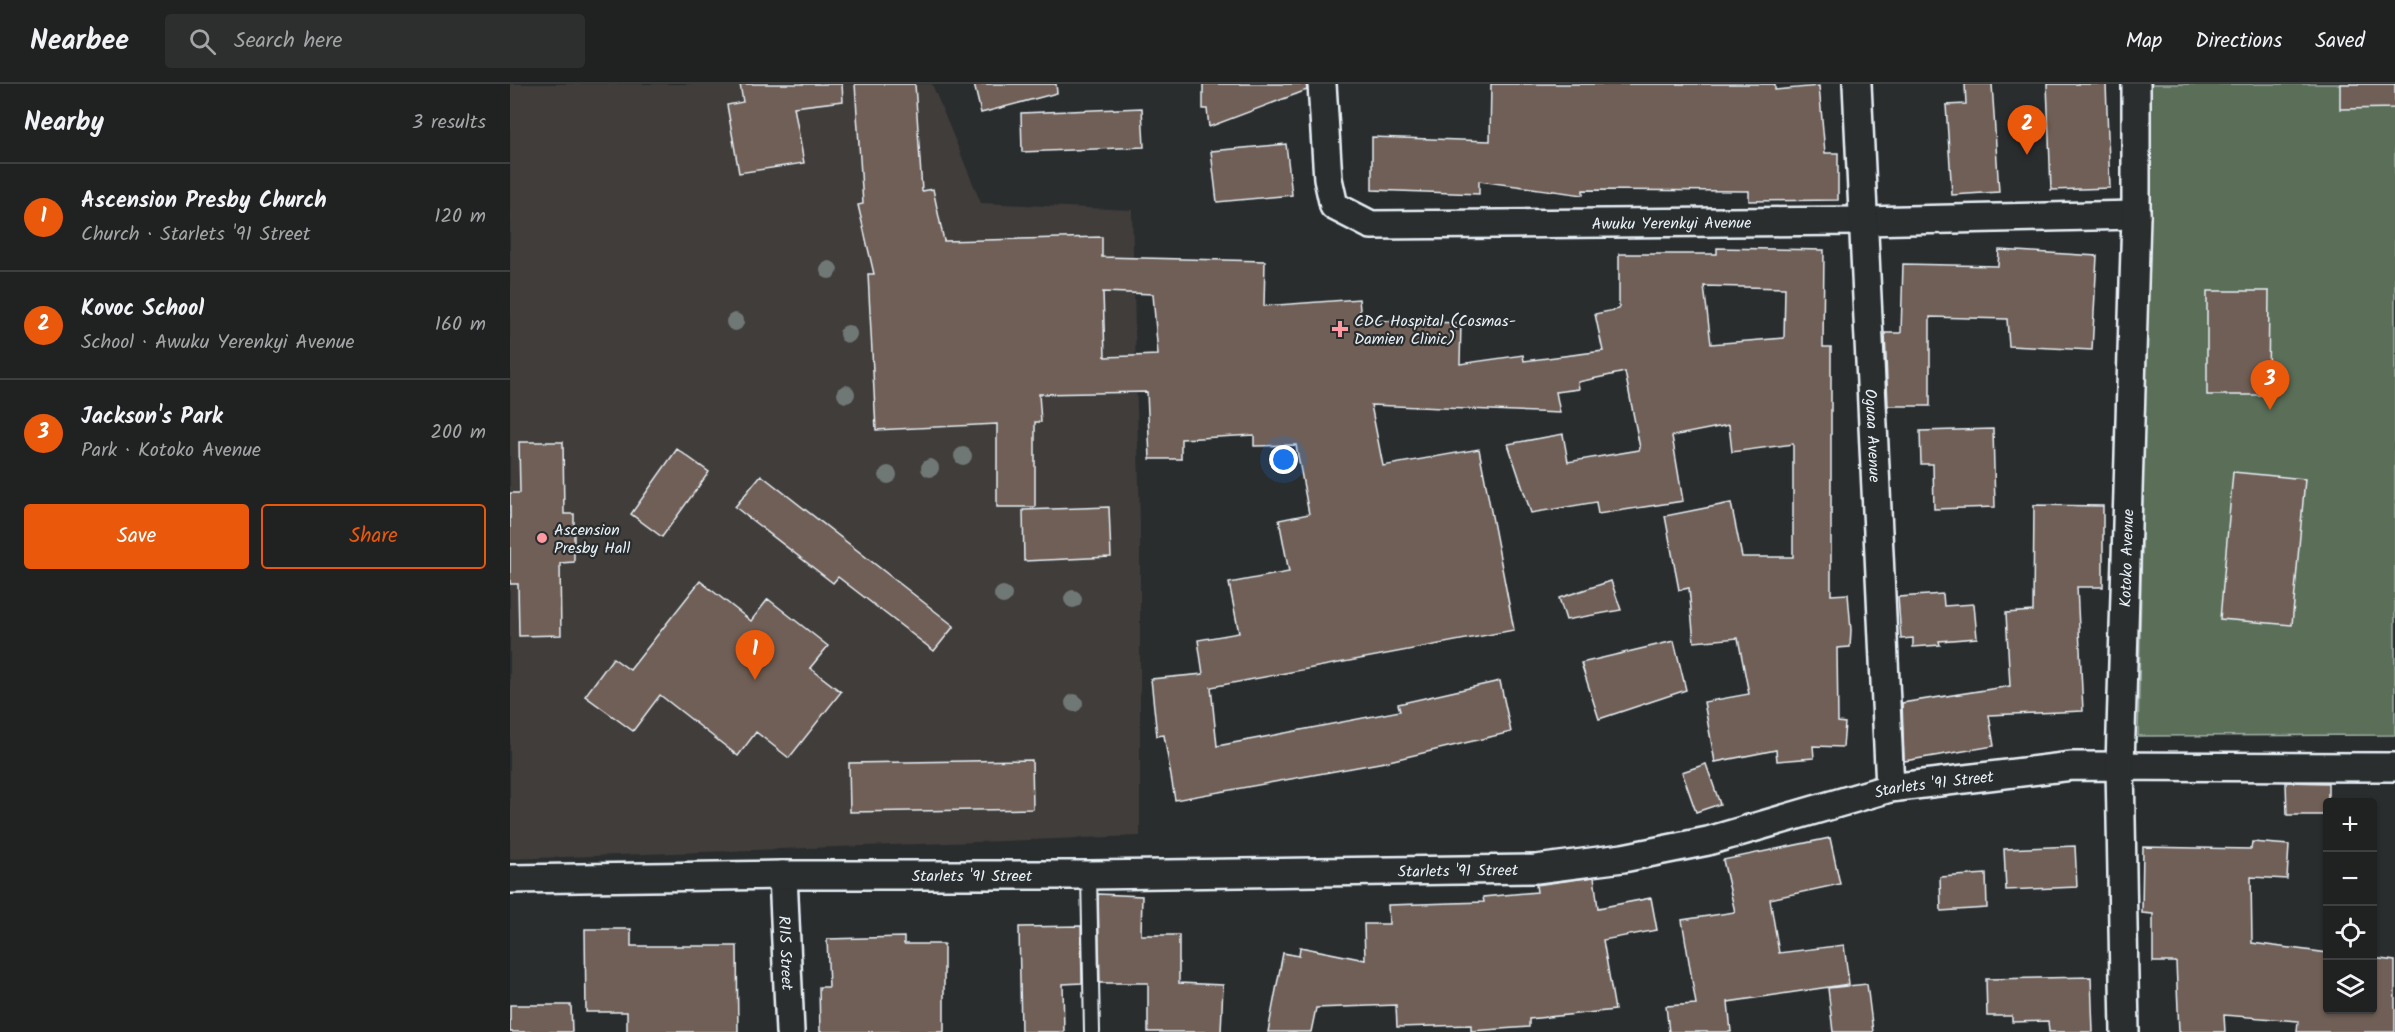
<!DOCTYPE html>
<meta charset="utf-8">
<style>
body{margin:0;font-family:Kalam,sans-serif;background:#2d2f2f;color:#f1f3f6}
.controls{position:absolute;right:18px;bottom:18px;display:grid;overflow:hidden;border-radius:6px;box-shadow:0 2px 4px #0004}
.controls button{width:54px;height:54px;display:grid;place-items:center;padding:0;border:0;border-bottom:2px solid #3d3f40;background:#202222;color:#f1f3f6;font:30px sans-serif}
.you{position:absolute;left:774px;top:376px;width:21px;height:21px;margin:-15px;border:4px solid #fff;border-radius:50%;background:#1a73e8;box-shadow:0 0 0 9px #1a73e833}
.badge{display:grid;place-items:center;width:39px;height:39px;border-radius:50%;background:#ea580c;color:#fff;font-size:20px;font-weight:700}
.pin{position:absolute;translate:-50% -50px;filter:drop-shadow(0 2px 3px #0008)}
.pin::after{content:'';position:absolute;top:32px;width:21px;height:18px;background:inherit;clip-path:polygon(0 0,100% 0,50% 100%)}
.list{margin:0;padding:0;list-style:none}
h2{display:flex;justify-content:space-between;align-items:center;height:78px;margin:0;padding:0 24px;font-size:26px}
h2 small{font-size:20px;font-weight:400;color:#a2a4a5}
.list li{display:grid;grid-template-columns:39px 1fr auto;gap:18px;align-items:center;box-sizing:border-box;height:108px;padding:0 24px;border-top:2px solid #3d3f40}
.list b{display:block;font-size:22px;white-space:nowrap}
.list p{margin:0;font-size:20px;white-space:nowrap;color:#a2a4a5}
.list em{font-size:20px;font-style:normal;color:#a2a4a5}
.actions{display:flex;gap:12px;padding:18px 24px}
.actions a{flex:1;padding:14px 0;border:2px solid #ea580c;border-radius:6px;text-align:center;font-size:21px;color:#ea580c}
.actions .main{background:#ea580c;color:#fff}
.icon{flex:none;width:33px;height:33px;fill:none;stroke:currentColor;stroke-width:2;stroke-linecap:round;stroke-linejoin:round}
.map{position:relative;flex:none;width:1885px;height:948px;overflow:hidden}
header{display:flex;align-items:center;gap:36px;box-sizing:border-box;height:84px;padding:0 30px;background:#202222;border-bottom:2px solid #3d3f40}
header strong{font-size:28px}
nav{display:flex;gap:33px;margin-inline-start:auto;font-size:21px}
.search{width:420px;height:54px;background:#2d2f2f;display:flex;align-items:center;gap:15px;box-sizing:border-box;padding:0 21px;border-radius:6px;color:#a2a4a5;font-size:22px}
main{display:flex}
aside{flex:1;background:#202222}
.map>svg:first-child{display:block}
.built{fill:#3f3c3a}
.green{fill:#5a6e58;stroke:#a1b0a8;stroke-width:1.5}
.building{fill:#6f5f56;stroke:#e8f1f8;stroke-width:1.5;fill-rule:evenodd}
.lines{fill:none;stroke-linecap:round;stroke-linejoin:round}
.service-casing{stroke:#e8f1f8;stroke-width:18}
.minor-casing{stroke:#e8f1f8;stroke-width:32}
.service{stroke:#2a2d2e;stroke-width:14}
.minor{stroke:#2a2d2e;stroke-width:27}
.tree{fill:#6f7876}
.poi-dot{fill:#ff9aa2;stroke:#2a2d2e;stroke-width:2}
.labels{text-anchor:middle;stroke-width:4.5;stroke-linejoin:round;paint-order:stroke}
.street-label{font-size:16px;fill:#e8f1f8;stroke:#2a2d2e}
.poi-label{font-size:16px;fill:#e8f1f8;stroke:#2a2d2e;text-anchor:start}
</style>
<header>
<strong>Nearbee</strong>
<div class="search"><svg class="icon" aria-label="search" viewBox="0 0 24 24"><circle cx="10" cy="10" r="6"/><path d="M15 15l6 6"/></svg>Search here</div>
<nav><a>Map</a><a>Directions</a><a>Saved</a></nav>
</header>
<main>
<aside>
<h2>Nearby<small>3 results</small></h2>
<ul class="list">
<li><span class="badge">1</span><div><b>Ascension Presby Church</b><p>Church · Starlets '91 Street</p></div><em>120 m</em></li>
<li><span class="badge">2</span><div><b>Kovoc School</b><p>School · Awuku Yerenkyi Avenue</p></div><em>160 m</em></li>
<li><span class="badge">3</span><div><b>Jackson's Park</b><p>Park · Kotoko Avenue</p></div><em>200 m</em></li>
</ul>
<div class="actions"><a class="main">Save</a><a>Share</a></div>
</aside>
<div class="map">
<svg width="1885" height="948" viewBox="0 0 1885 948">
<rect width="100%" height="100%" fill="#2a2d2e"/>
<filter id="ink" filterUnits="userSpaceOnUse"><feTurbulence type="fractalNoise" baseFrequency=".0167" numOctaves="2"/><feDisplacementMap in="SourceGraphic" scale="12" xChannelSelector="R" yChannelSelector="G"/><feConvolveMatrix kernelMatrix="1 2 1 2 8 2 1 2 1" color-interpolation-filters="sRGB"/></filter>
<g filter="url(#ink)">
<path class="built" d="M0 0H422L471 119 622 126 630 438V752L0 775Z"/>
<path class="green" d="M1641 0H1885V651L1628 652Z"/>
<path class="building" d="M230 0H332L333 17 284 23 294 79 229 89 217 21 233 18Z
M345 0H405L412 107 423 105 434 157 592 153V173L755 177 754 222 849 215 851 236 951 239 950 280 1013 271 1014 277 1093 267 1085 230 1109 225V170H1207V164L1314 166 1313 263H1321V511L1338 510 1341 546 1340 563 1327 564 1328 638 1335 639 1333 663 1303 662 1304 674 1267 677 1266 666 1205 678 1194 618 1239 610 1228 554 1184 558 1179 504 1169 506 1155 432 1221 419 1232 473H1283V360L1222 368 1219 341 1162 352 1173 417 1088 430 1086 418 1021 429 998 360 1053 350 1058 378 1129 366 1130 364 1115 288 1068 298 1069 305 1046 308 1050 329 861 321 873 382 969 365 1004 546 701 603 707 662 890 627 888 620 990 597 1001 648 875 678 665 716 654 651 647 652 641 595 693 590 688 556 729 549 719 499 779 488 769 436 799 430 786 361 744 362V351L671 355V375H640L637 308 529 310 531 338H525V423H487V340L366 346 358 190H364L348 121 353 120ZM1194 202 1275 204 1274 254 1201 260ZM593 208 643 210 648 271 595 273Z
M464 0H546L547 9 471 29Z
M693 0H796L797 6 699 43 697 25H693Z
M981 0H1265V6L1309 2 1315 69H1328V116L1239 117V107L1073 106V111L969 97V110L862 106V53L980 57Z
M1455 0H1482L1489 108 1442 111 1436 21 1456 20Z
M1537 0H1596L1600 104 1541 106Z
M1830 0H1885V24L1830 25Z
M632 24 634 63 512 68 511 29Z
M776 60 782 111 707 118 701 67Z
M1489 166 1587 172 1582 266 1499 262 1497 235 1420 233V322H1378L1375 249H1391L1393 180 1488 182Z
M1697 207H1759L1758 311H1697Z
M1483 345 1485 423 1424 425 1423 380H1411L1410 347Z
M9 358H53L54 430H64V478L50 479 51 551 9 552 8 500H0V409H10Z
M167 365 199 388 152 453 121 430Z
M1723 388 1795 395 1782 541 1710 535Z
M251 391 444 542 424 567 328 493 323 499 225 423Z
M1524 421 1593 422V503H1567L1573 627 1479 631 1484 662 1394 677 1392 619 1500 602 1496 529 1523 527Z
M599 423 601 473 514 477 513 426Z
M190 497 241 537 258 515 318 562 300 584 331 608 279 674 246 648 228 672 150 611 123 647 75 612 103 574 120 586Z
M1101 497 1111 526 1056 536 1049 514Z
M1433 510 1434 522 1464 520 1467 554 1429 557 1430 561 1403 563V554L1391 555 1388 513Z
M1164 557 1176 606 1089 635 1071 579Z
M522 676 523 725 340 728 339 679Z
M1196 680 1210 720 1186 728 1172 688Z
M1776 698 1818 699V731H1777Z
M1320 754 1330 800 1260 815 1269 869 1334 861 1339 900 1218 918 1221 948H1159L1156 922 1186 920 1172 836 1225 828 1213 776Z
M1742 758 1779 761 1777 795 1741 793 1742 859 1818 869V926H1863V874L1885 877V948H1787L1788 937 1714 931 1715 948H1669L1666 878H1643V830L1632 829 1633 763 1741 765Z
M1565 762 1567 803 1496 806 1494 765Z
M1476 790 1477 824 1431 827 1430 793Z
M1084 793 1088 824 1141 814 1147 846 1093 856 1105 926 1019 935V943L961 947V941L887 943 886 921 806 924 801 948H758L773 869 789 872 790 863 855 876 854 840H879L878 821 974 818 973 813 1027 808 1026 801Z
M588 810 632 812 631 851H669V899L713 901 711 948H638V899H590Z
M571 842 572 899 553 900 554 948H511L509 843Z
M75 845H121V862H227L228 948H117V928H76Z
M394 853V860H434V948H310L309 903H319L317 855Z
M1581 893 1583 948H1539L1538 937 1502 938V932H1477L1476 895Z
M1357 900 1363 948H1323L1318 904Z
M0 921H61L62 948H0Z"/>
<g class="lines">
<defs>
<path id="service" d="M579 791 582 948"/>
<g id="minor">
<path id="s1" d="M812 0 818 95 824 122 861 141 1353 137 1626 131"/>
<path id="s2" d="M1347 0 1380 704"/>
<path id="s3" d="M273 791 280 948"/>
<path id="s4" d="M0 795 273 791H579L1026 785 1113 774 1198 757 1380 704 1562 682 1885 683"/>
<path id="s5" d="M1615 948 1610 682 1626 131V0"/>
</g>
</defs>
<use href="#service" class="service-casing"/>
<use href="#minor" class="minor-casing"/>
<use href="#service" class="service"/>
<use href="#minor" class="minor"/>
</g>
<g class="tree">
<circle cx="319" cy="186" r="9"/>
<circle cx="225" cy="238" r="9"/>
<circle cx="338" cy="250" r="9"/>
<circle cx="336" cy="310" r="9"/>
<circle cx="453" cy="372" r="9"/>
<circle cx="420" cy="384" r="9"/>
<circle cx="378" cy="391" r="9"/>
<circle cx="493" cy="511" r="9"/>
<circle cx="563" cy="515" r="9"/>
<circle cx="564" cy="619" r="9"/>
</g>
</g>
<g class="poi-dot">
<path d="M827 236h6v6h6v6h-6v6h-6v-6h-6v-6h6z"/>
<circle cx="32" cy="454" r="6"/>
</g>
<g class="labels">
<g class="street-label">
<text dy="6" stroke="none"><textPath href="#s1" startOffset="465">Awuku Yerenkyi Avenue</textPath></text>
<text dy="6" stroke="none"><textPath href="#s2" startOffset="352">Oguaa Avenue</textPath></text>
<text dy="6" stroke="none"><textPath href="#s5" startOffset="474">Kotoko Avenue</textPath></text>
<text dy="6" stroke="none"><textPath href="#s4" startOffset="1434">Starlets '91 Street</textPath></text>
<text dy="6" stroke="none"><textPath href="#s4" startOffset="948">Starlets '91 Street</textPath></text>
<text dy="6" stroke="none"><textPath href="#s4" startOffset="462">Starlets '91 Street</textPath></text>
<text dy="6" stroke="none"><textPath href="#s3" startOffset="78">RIIS Street</textPath></text>
</g>
<g class="poi-label">
<text x="844" y="242">CDC Hospital (Cosmas-<tspan x="844" dy="18">Damien Clinic)</tspan></text>
<text x="44" y="451">Ascension<tspan x="44" dy="18">Presby Hall</tspan></text>
</g>
</g>
</svg>
<div class="controls">
<button>+</button>
<button>−</button>
<button><svg class="icon" aria-label="locate" viewBox="0 0 24 24"><circle cx="12" cy="12" r="6"/><path d="M12 2v4M12 18v4M2 12h4M18 12h4"/></svg></button>
<button><svg class="icon" aria-label="layers" viewBox="0 0 24 24"><path d="M12 4l9 5-9 5-9-5zM3 14l9 5 9-5"/></svg></button>
</div>
<div class="you"></div>
<div class="pin badge" style="left:245px;top:596px">1</div>
<div class="pin badge" style="left:1517px;top:71px">2</div>
<div class="pin badge" style="left:1760px;top:326px">3</div>
</div>
</main>
